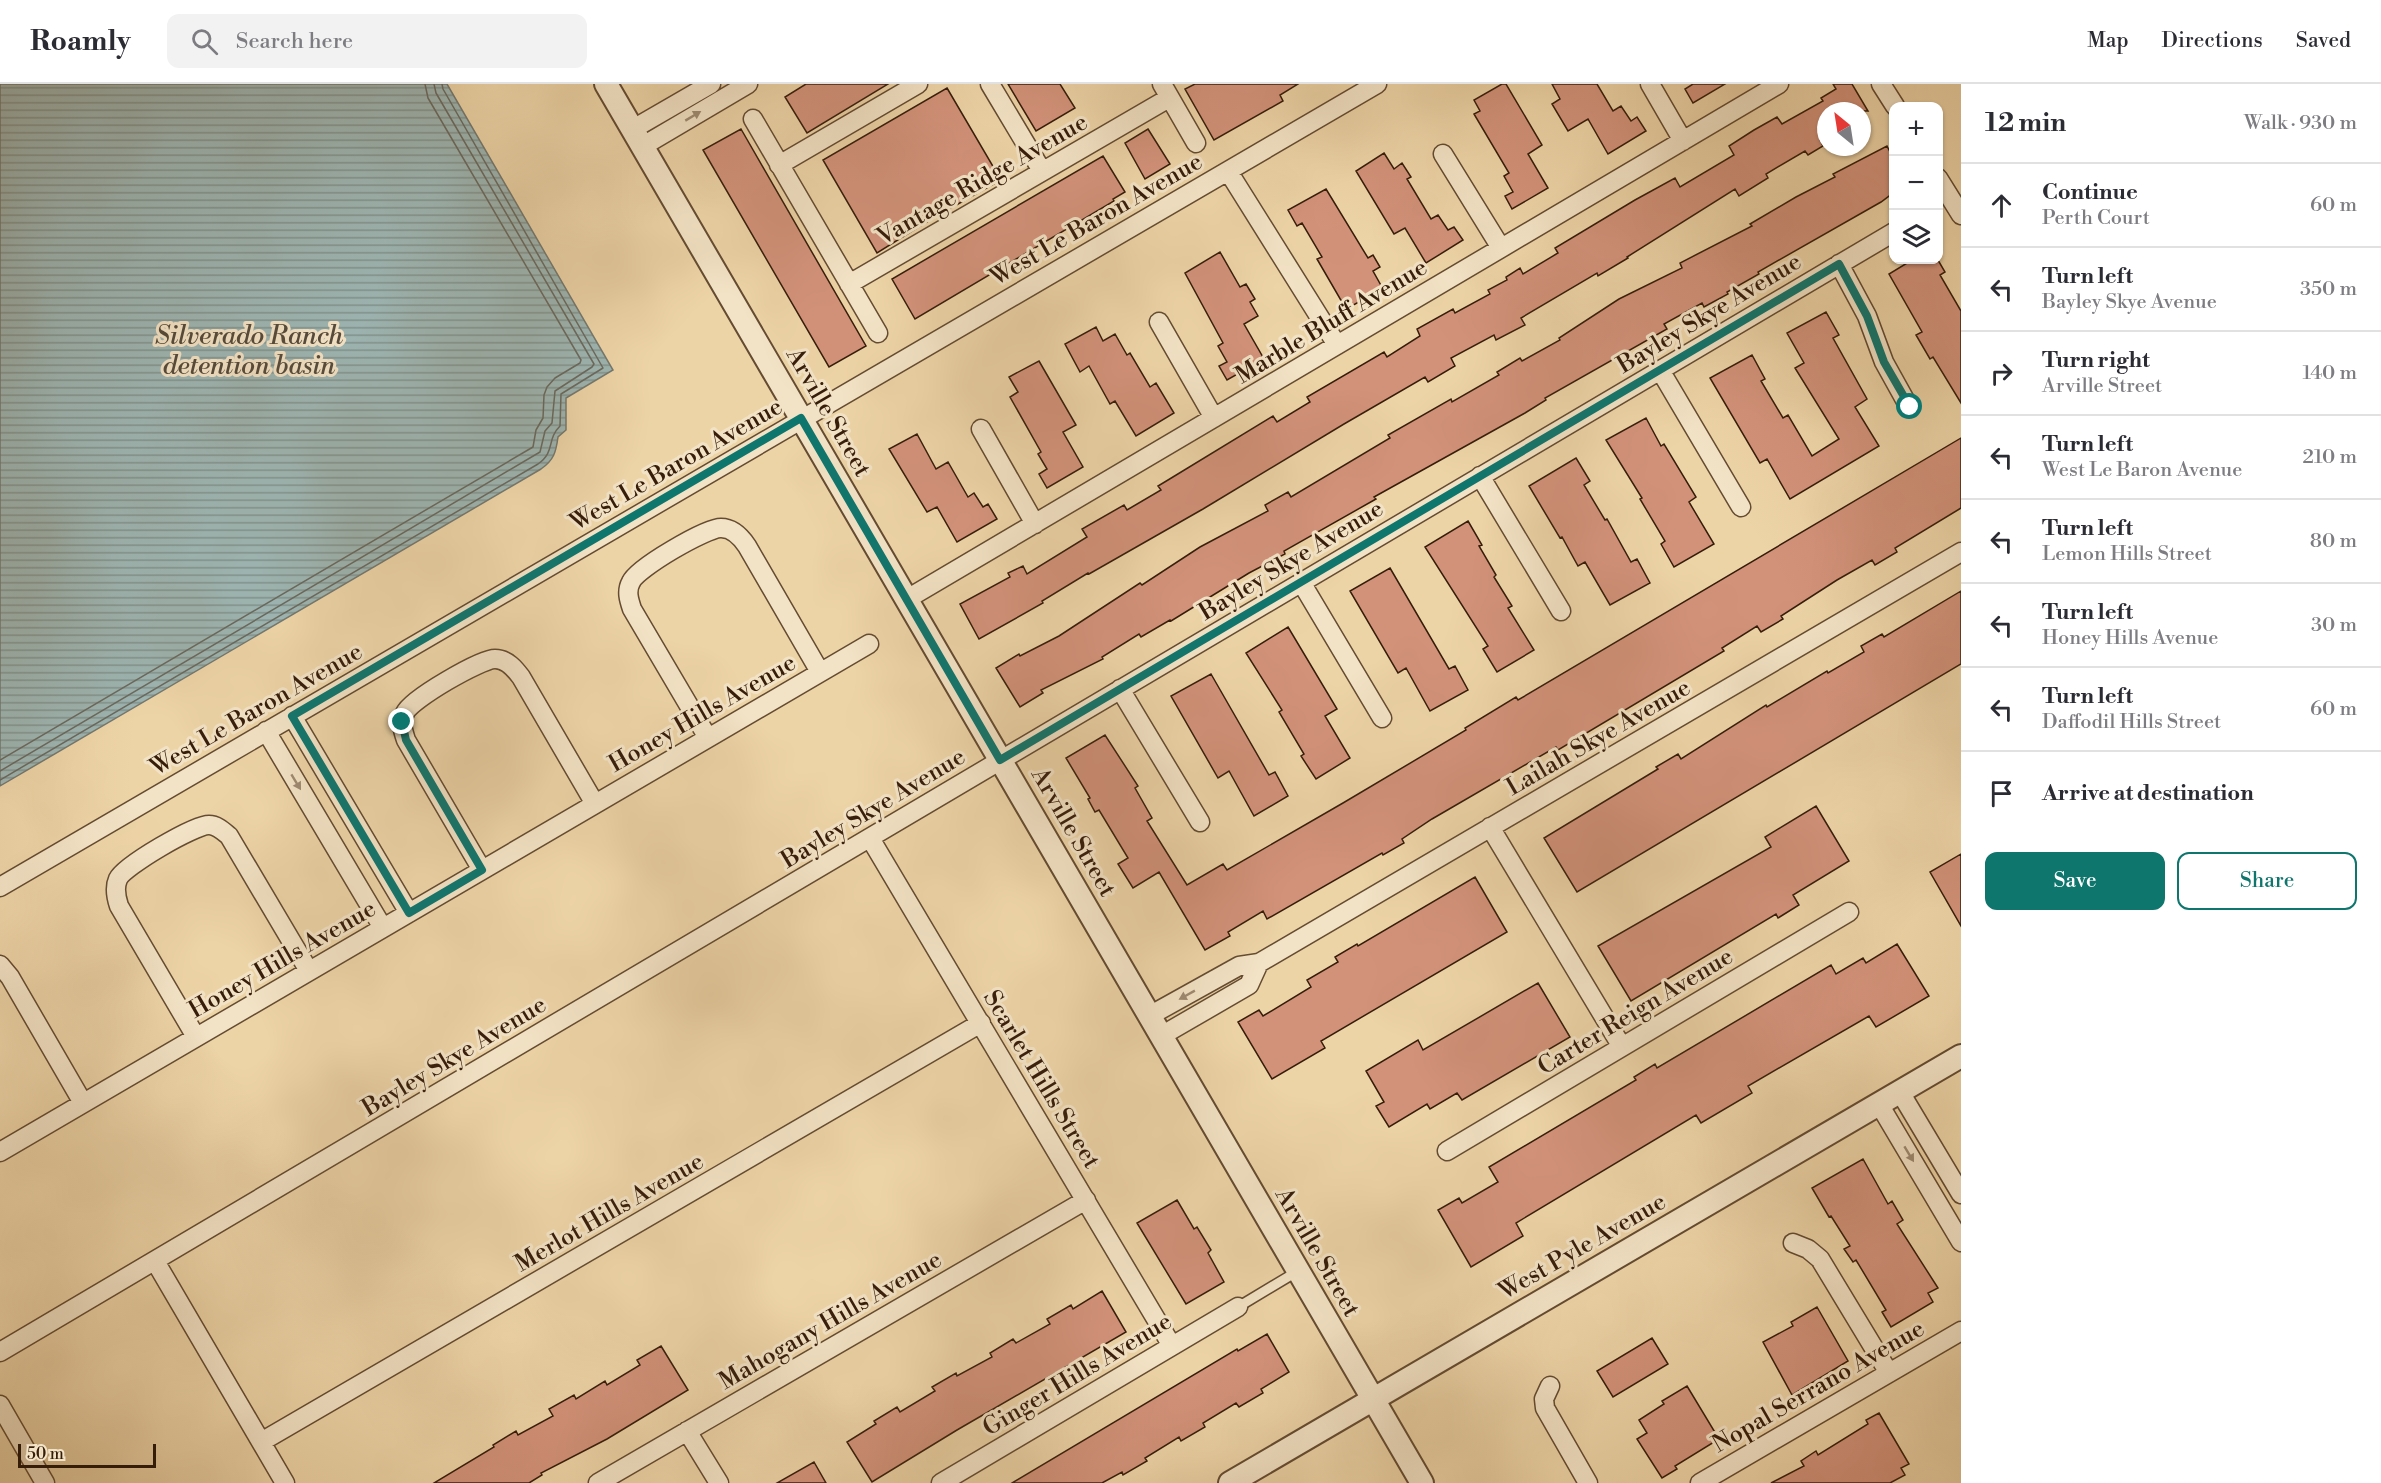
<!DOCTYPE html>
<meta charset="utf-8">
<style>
body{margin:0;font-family:"Libre Bodoni",serif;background:#f2f2f3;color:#2b2b33}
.controls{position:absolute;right:18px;top:18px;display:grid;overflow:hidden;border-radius:12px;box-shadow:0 2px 4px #0004}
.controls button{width:54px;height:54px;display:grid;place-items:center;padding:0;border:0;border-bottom:2px solid #e1e1e2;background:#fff;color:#2b2b33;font:30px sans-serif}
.compass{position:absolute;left:1817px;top:18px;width:54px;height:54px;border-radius:50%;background:#fff;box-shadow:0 2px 4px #0004;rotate:330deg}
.scale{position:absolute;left:18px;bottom:15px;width:138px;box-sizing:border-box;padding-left:6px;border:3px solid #361d0a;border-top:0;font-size:16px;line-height:21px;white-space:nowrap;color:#361d0a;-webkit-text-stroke:4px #f3e3c6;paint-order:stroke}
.stop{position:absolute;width:18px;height:18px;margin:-14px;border:4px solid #0f766e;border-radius:50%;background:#fff}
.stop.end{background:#0f766e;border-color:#fff;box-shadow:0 2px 6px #0008}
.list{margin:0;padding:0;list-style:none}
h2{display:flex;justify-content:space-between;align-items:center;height:78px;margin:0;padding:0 24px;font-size:26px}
h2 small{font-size:20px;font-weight:400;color:#7c7c81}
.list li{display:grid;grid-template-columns:39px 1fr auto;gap:18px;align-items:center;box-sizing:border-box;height:84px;padding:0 24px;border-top:2px solid #e1e1e2}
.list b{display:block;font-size:22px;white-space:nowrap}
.list p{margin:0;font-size:20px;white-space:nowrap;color:#7c7c81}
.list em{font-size:20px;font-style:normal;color:#7c7c81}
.actions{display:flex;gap:12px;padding:18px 24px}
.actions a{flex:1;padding:14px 0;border:2px solid #0f766e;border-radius:12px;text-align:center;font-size:21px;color:#0f766e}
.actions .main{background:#0f766e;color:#fff}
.icon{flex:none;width:33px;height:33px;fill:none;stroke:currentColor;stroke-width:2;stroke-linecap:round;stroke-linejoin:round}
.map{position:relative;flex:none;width:1961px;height:1399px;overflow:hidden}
header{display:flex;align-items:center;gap:36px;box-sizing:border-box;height:84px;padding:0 30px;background:#fff;border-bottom:2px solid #e1e1e2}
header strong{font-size:28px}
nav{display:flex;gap:33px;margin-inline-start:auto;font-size:21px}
.search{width:420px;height:54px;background:#f2f2f3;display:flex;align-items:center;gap:15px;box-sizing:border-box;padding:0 21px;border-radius:12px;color:#7c7c81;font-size:22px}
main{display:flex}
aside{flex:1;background:#fff}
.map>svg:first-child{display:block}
.water{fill:url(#water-rules);stroke:#74786f;stroke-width:1.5}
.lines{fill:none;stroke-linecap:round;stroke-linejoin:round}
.shore{stroke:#6a695e;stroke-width:1.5}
.building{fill:#d2927a;stroke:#361d0a;stroke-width:1.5}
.service-casing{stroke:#644b31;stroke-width:12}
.minor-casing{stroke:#644b31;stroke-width:21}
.tertiary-casing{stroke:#644b31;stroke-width:26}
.service{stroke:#f3e3c6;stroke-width:9}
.minor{stroke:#f3e3c6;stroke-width:18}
.tertiary{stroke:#f3e3c6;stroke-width:22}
.oneway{fill:#9e8a71}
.route{stroke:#0f766e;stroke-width:8}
.labels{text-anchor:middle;stroke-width:6;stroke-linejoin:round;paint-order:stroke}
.street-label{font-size:24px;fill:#361d0a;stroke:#f3e3c6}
.water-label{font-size:26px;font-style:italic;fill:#554b3c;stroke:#f3e3c6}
</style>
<header>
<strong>Roamly</strong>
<div class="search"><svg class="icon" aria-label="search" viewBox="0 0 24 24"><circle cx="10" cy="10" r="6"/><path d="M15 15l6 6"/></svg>Search here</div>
<nav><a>Map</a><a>Directions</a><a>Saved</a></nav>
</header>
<main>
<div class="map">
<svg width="1961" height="1399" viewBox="0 0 1961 1399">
<defs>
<pattern id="water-rules" width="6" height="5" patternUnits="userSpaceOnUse" patternTransform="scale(1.5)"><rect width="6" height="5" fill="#9db5b2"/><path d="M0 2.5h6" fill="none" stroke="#81938f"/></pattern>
</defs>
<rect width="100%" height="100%" fill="#edd4a7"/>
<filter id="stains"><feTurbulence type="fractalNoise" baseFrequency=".00333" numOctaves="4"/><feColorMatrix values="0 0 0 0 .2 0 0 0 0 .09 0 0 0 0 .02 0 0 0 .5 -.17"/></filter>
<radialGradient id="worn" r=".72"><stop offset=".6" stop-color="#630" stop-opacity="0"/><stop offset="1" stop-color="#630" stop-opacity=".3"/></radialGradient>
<path class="water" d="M0 0H447L613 286 566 314V346L558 353C556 368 554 376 541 385L0 702Z"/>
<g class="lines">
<path class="shore" d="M0 676 533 363 536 346 543 334 544 311 547 303 555 294 580 279 581 276 428 14 425 0
M0 687 540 368 545 347 552 339 555 307 592 283 594 280 436 9 434 0
M0 696 538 380C556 367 546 356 560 342L561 310 603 284 443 5 442 0"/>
</g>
<path class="building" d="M806 0H888L807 49 785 13Z
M1008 0H1060L1075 24 1036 47Z
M1195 0H1298L1280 11 1283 17 1214 56 1185 5Z
M1502 0H1506L1542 61 1528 70 1548 104 1512 125 1505 112 1513 108 1504 92 1509 89 1474 30 1480 27 1474 16Z
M1552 0H1597L1613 27 1621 22 1631 37 1637 33 1646 47 1608 70 1588 35 1568 47 1552 20 1560 15Z
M1693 0H1725L1693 19 1685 5Z
M1833 0H1852L1868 27H1826V52L1820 56 1823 62 1808 71 1805 67 1766 90 1768 94 1739 112 1735 105 1627 173 1628 174 1598 192 1597 189 1521 234 1525 241 1496 256 1494 251 1451 274 1455 282 1428 298 1425 293 1344 340 1203 425 1089 490 1088 489 1042 517 1043 519 979 555 960 520 1010 493 1008 489 1023 482 1027 490 1087 453 1082 445 1124 421 1127 426 1161 406 1158 402 1168 396 1273 332 1277 338 1310 318 1307 313 1384 268 1387 273 1420 252 1417 245 1453 225 1455 229 1490 210 1488 206 1507 196 1506 193 1520 184 1523 190 1558 169 1555 164 1635 116 1675 94 1680 103 1734 71 1729 62 1754 46 1777 33 1782 40 1823 17 1821 14 1836 5Z
M947 4 1001 96 933 134 877 169 823 76Z
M741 45 866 262 829 283 703 66Z
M1148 45 1170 80 1145 95 1125 59Z
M1887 62 1893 74V109L1881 118 1758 188 1759 190 1727 208 1728 210 1704 223 1702 219 1664 240 1667 245 1545 314 1546 316 1525 329 1374 413 1376 415 1284 467 1285 470 1249 489 1171 537 1170 536 1141 553 1139 550 1102 573 1103 575 1041 606 1043 609 1020 623 996 584 1019 570 1020 572 1059 552 1140 499 1142 501 1200 463 1268 427 1265 421 1288 408 1291 413 1390 354 1388 351 1451 315 1452 318 1499 291 1497 288 1520 274 1522 277 1560 256 1559 254 1619 215 1682 184 1680 179 1752 142 1750 140 1796 113 1835 93 1833 90Z
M1384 69 1394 85 1402 79 1411 93 1407 95 1431 135 1438 131 1448 146 1454 143 1463 156 1426 179 1405 144 1394 150 1356 87Z
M1103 72 1125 108 1113 115 1114 117 915 235 892 195Z
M1326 105 1368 174 1373 171 1380 183 1373 187 1383 205 1346 225 1317 175 1322 173 1302 139 1297 142 1288 126Z
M1220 168 1240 203 1246 200 1255 215 1250 218 1258 232 1244 240 1264 275 1227 296 1219 282 1227 278 1218 262 1223 259 1185 189Z
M1912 176H1938L1945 188 1940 191 1961 227V319L1933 273 1930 275 1916 251 1922 248 1889 190Z
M1826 228 1839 251 1833 254 1867 315 1855 323 1879 362 1790 415 1767 375 1760 379 1710 294 1752 271 1765 295 1761 297 1783 334 1788 331 1812 372 1839 355 1795 284 1804 279 1787 249Z
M1096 243 1103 257 1115 250 1127 271 1130 269 1150 303 1156 299 1174 329 1136 352 1115 317 1110 320 1089 282 1080 288 1065 260Z
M1039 277 1076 341 1063 348 1083 383 1047 404 1039 390 1047 385 1038 370 1041 368 1010 313 1018 308 1009 293Z
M1646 334 1661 362 1664 360 1696 413 1689 418 1714 460 1674 483 1661 460 1665 457 1640 415 1642 414 1606 356Z
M917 350 936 385 948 378 968 413 974 409 983 423 988 420 997 435 957 458 937 423 927 428 889 365Z
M1961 354V424L1895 464 1897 468 1875 481 1872 476 1837 496 1781 532 1783 535 1761 548 1757 542 1722 564 1724 567 1558 666 1556 663 1432 735 1402 755 1404 759 1383 771 1382 769 1267 835 1263 827 1228 848 1230 852 1205 866 1159 788 1133 804 1118 780 1128 774 1099 726 1095 728 1088 715 1090 714 1066 674 1105 651 1138 702 1135 704 1152 734 1147 737 1187 801 1223 780 1227 786 1343 719 1466 646 1465 644 1516 613 1518 616Z
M1576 374 1590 397 1584 401 1605 436 1607 435 1631 478 1637 475 1650 499 1610 521 1585 478 1578 482 1562 453 1560 454 1529 402Z
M1468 437 1482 461 1479 462 1496 491 1494 493 1512 522 1508 524 1534 566 1497 588 1483 565 1488 562 1425 463Z
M1390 484 1449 585 1455 582 1468 606 1430 627 1406 584 1398 589 1350 507Z
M1961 507V580L1577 808 1544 754 1658 685 1656 683 1678 670 1681 675 1766 621 1767 623 1827 587 1828 589 1864 568 1861 562 1882 550 1884 553Z
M1288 543 1337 625 1325 632 1350 674 1316 695 1301 672 1304 670 1279 628 1282 626 1246 569Z
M1211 590 1269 691 1275 688 1288 712 1254 732 1229 687 1218 694 1171 612Z
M1816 722 1849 777 1793 811 1799 821 1778 834 1776 830 1631 917 1598 862 1771 763 1765 753Z
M1961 770V842L1930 788Z
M1475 793 1507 848 1321 957 1325 964 1272 995 1238 938 1259 926 1263 932 1311 903 1307 896 1338 878 1335 873 1357 860 1358 862Z
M1897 860 1929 912 1876 943 1869 932 1748 1002 1752 1009 1701 1039 1696 1031 1516 1139 1523 1152 1471 1183 1438 1126 1459 1114 1462 1119 1498 1098 1489 1083 1636 996 1634 993 1655 980 1657 984 1831 881 1836 890 1863 874 1866 879Z
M1538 899 1570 953 1462 1016 1457 1009 1430 1025 1427 1020 1389 1043 1376 1022 1384 1018 1366 987 1418 956 1423 966Z
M1863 1075 1888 1120 1892 1117 1903 1136 1897 1140 1938 1204 1928 1209 1933 1218 1891 1243 1882 1228 1886 1226 1856 1176 1853 1178 1844 1165 1850 1162 1831 1132 1829 1133 1812 1104Z
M1177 1116 1194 1145 1197 1143 1211 1166 1208 1169 1224 1198 1186 1220 1137 1139Z
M1102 1207 1126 1248 957 1346 872 1398 847 1358 876 1340 874 1337 897 1323 900 1328 935 1307 932 1303 956 1289 957 1292 992 1273 990 1269 1013 1255 1016 1259 1050 1240 1047 1235 1071 1221 1073 1225Z
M1817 1223 1848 1277 1792 1311 1763 1258 1793 1242 1791 1238Z
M1267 1250 1289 1288 1261 1305 1263 1309 1239 1323 1236 1319 1203 1339 1205 1343 1181 1357 1179 1353 1145 1374 1147 1377 1123 1391 1122 1388 1102 1399H1012L1237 1265 1238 1267Z
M1652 1254 1668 1280 1613 1313 1597 1287Z
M661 1262 688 1306 607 1355 541 1389 542 1391 529 1399H434L494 1363 493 1361 516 1347 518 1351 553 1332 549 1325 574 1311 576 1315 605 1297 607 1301 640 1281 637 1276Z
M1687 1302 1719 1355 1675 1382 1677 1385 1662 1394 1637 1355 1647 1349 1639 1336 1664 1320 1662 1317Z
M1879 1329 1909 1380 1901 1384 1905 1391 1890 1399H1771L1804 1382 1801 1377 1816 1367 1818 1371 1868 1340 1866 1336Z
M814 1378 826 1399H777Z"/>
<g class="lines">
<defs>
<path id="service" d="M1238 1223 1298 1187"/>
<path id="minor" d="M990 0 1042 87
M1162 0 1196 59
M1650 0 1683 57
M1881 0 1895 22
M753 35 878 249
M633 45 711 0
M643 62 748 0
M1443 70 1501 164
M779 81 918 0
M1228 87 1337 261
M1938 94 1961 131
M1839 180 1867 232 1884 278 1909 323
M849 200 1169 14
M1159 238 1214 334
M1660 286 1741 423
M981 345 1035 440
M1480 392 1561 527
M1301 498 1382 634
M907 515 1779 0
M1120 605 1200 738
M292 632 409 829
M266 647 383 844
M708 654 632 525C629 516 626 507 631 498 637 484 706 444 721 444 733 444 741 453 747 462L820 588
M1490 743 1622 963
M870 754 1172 1262
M482 786 406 656C403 647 400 638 405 629 411 615 481 575 495 575 507 575 515 585 521 593L595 720
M0 803 1377 0
M0 881 10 893 83 1019
M1149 932 1239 882 1259 879 1961 468
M1161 952 1249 901 1259 879
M196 953 119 822C116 813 114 804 118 795 124 782 194 741 209 741 217 741 223 747 229 752L309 887
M1900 1008 1961 1110
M1879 1020 1961 1158
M1447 1067 1849 828
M0 1068 869 560
M1793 1159 1808 1165 1820 1175 1889 1289
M155 1177 285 1399
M0 1268 1894 148
M1550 1302 1544 1315 1545 1324 1588 1399
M0 1321 45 1399
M687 1347 719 1399
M261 1358 981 939
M598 1399 1086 1116
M941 1399 1238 1223
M1700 1399 1961 1247"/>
<path id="tertiary" d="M606 0 1422 1399
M1230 1399 1961 972"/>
</defs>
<use href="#service" class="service-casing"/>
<use href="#minor" class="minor-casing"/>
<use href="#tertiary" class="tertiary-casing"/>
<use href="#service" class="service"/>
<use href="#minor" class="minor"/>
<use href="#tertiary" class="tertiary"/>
</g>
<defs><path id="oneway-solid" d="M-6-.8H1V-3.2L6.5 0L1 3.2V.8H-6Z" transform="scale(1.5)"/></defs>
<g class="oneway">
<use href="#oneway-solid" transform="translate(693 32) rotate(-31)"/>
<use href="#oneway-solid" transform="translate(296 698) rotate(59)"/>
<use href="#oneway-solid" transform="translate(1187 911) rotate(151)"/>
<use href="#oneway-solid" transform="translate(1909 1070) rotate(59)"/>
</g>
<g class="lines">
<path class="route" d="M402 638 406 656 482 786 409 829 292 632 801 334 1000 676 1839 180 1867 232 1884 278 1910 323"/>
</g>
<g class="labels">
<g class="street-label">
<text transform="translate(982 95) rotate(-30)" y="8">Vantage Ridge Avenue</text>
<text transform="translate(1096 135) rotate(-30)" y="8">West Le Baron Avenue</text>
<text transform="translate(1709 229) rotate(-31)" y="8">Bayley Skye Avenue</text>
<text transform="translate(1331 237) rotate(-31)" y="8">Marble Bluff Avenue</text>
<text transform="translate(829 328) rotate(60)" y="8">Arville Street</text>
<text transform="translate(676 380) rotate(-30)" y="8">West Le Baron Avenue</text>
<text transform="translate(1291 476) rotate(-31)" y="8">Bayley Skye Avenue</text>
<text transform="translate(256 625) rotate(-30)" y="8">West Le Baron Avenue</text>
<text transform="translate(702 629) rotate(-30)" y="8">Honey Hills Avenue</text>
<text transform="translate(1598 653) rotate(-30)" y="8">Lailah Skye Avenue</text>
<text transform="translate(873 724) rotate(-31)" y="8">Bayley Skye Avenue</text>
<text transform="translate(1074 748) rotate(60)" y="8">Arville Street</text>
<text transform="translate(282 875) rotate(-30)" y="8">Honey Hills Avenue</text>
<text transform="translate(1635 927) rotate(-31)" y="8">Carter Reign Avenue</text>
<text transform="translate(454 972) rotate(-31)" y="8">Bayley Skye Avenue</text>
<text transform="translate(1042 995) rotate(59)" y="8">Scarlet Hills Street</text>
<text transform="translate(609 1128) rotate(-30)" y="8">Merlot Hills Avenue</text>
<text transform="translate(1582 1162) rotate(-30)" y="8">West Pyle Avenue</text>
<text transform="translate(1318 1168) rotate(60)" y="8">Arville Street</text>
<text transform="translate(830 1236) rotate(-30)" y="8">Mahogany Hills Avenue</text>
<text transform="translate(1077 1290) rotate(-31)" y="8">Ginger Hills Avenue</text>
<text transform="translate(1818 1302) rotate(-30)" y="8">Nopal Serrano Avenue</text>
</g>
<g class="water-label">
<text x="249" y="260">Silverado Ranch<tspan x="249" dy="30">detention basin</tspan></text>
</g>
</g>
<rect width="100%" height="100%" filter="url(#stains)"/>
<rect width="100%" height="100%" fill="url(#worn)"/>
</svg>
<div class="controls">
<button>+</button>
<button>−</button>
<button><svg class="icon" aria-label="layers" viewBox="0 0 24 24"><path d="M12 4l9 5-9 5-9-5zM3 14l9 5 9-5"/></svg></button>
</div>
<svg class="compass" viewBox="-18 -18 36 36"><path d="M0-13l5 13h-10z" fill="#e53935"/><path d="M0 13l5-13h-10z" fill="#7c7c81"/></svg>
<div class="scale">50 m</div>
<div class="stop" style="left:1910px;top:323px"></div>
<div class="stop end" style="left:402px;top:638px"></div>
</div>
<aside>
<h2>12 min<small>Walk · 930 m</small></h2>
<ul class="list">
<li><svg class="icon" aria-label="ahead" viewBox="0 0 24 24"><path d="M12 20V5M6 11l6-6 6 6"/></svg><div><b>Continue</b><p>Perth Court</p></div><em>60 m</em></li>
<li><svg class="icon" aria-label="left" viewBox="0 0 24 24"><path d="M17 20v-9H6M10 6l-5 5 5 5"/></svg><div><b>Turn left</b><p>Bayley Skye Avenue</p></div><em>350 m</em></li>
<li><svg class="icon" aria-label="right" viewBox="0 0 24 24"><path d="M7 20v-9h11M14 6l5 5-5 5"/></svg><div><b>Turn right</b><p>Arville Street</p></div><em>140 m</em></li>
<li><svg class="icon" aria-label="left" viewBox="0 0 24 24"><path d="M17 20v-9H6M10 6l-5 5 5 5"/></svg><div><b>Turn left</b><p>West Le Baron Avenue</p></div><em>210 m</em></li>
<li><svg class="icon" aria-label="left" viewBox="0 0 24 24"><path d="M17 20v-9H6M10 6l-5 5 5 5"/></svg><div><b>Turn left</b><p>Lemon Hills Street</p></div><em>80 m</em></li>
<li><svg class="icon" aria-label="left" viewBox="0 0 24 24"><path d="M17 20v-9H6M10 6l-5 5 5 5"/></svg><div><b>Turn left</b><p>Honey Hills Avenue</p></div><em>30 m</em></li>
<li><svg class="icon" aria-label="left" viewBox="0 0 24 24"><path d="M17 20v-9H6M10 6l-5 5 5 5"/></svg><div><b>Turn left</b><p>Daffodil Hills Street</p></div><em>60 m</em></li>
<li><svg class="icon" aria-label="arrive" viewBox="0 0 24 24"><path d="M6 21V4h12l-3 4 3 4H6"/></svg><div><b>Arrive at destination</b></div></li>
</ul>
<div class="actions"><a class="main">Save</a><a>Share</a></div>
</aside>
</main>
